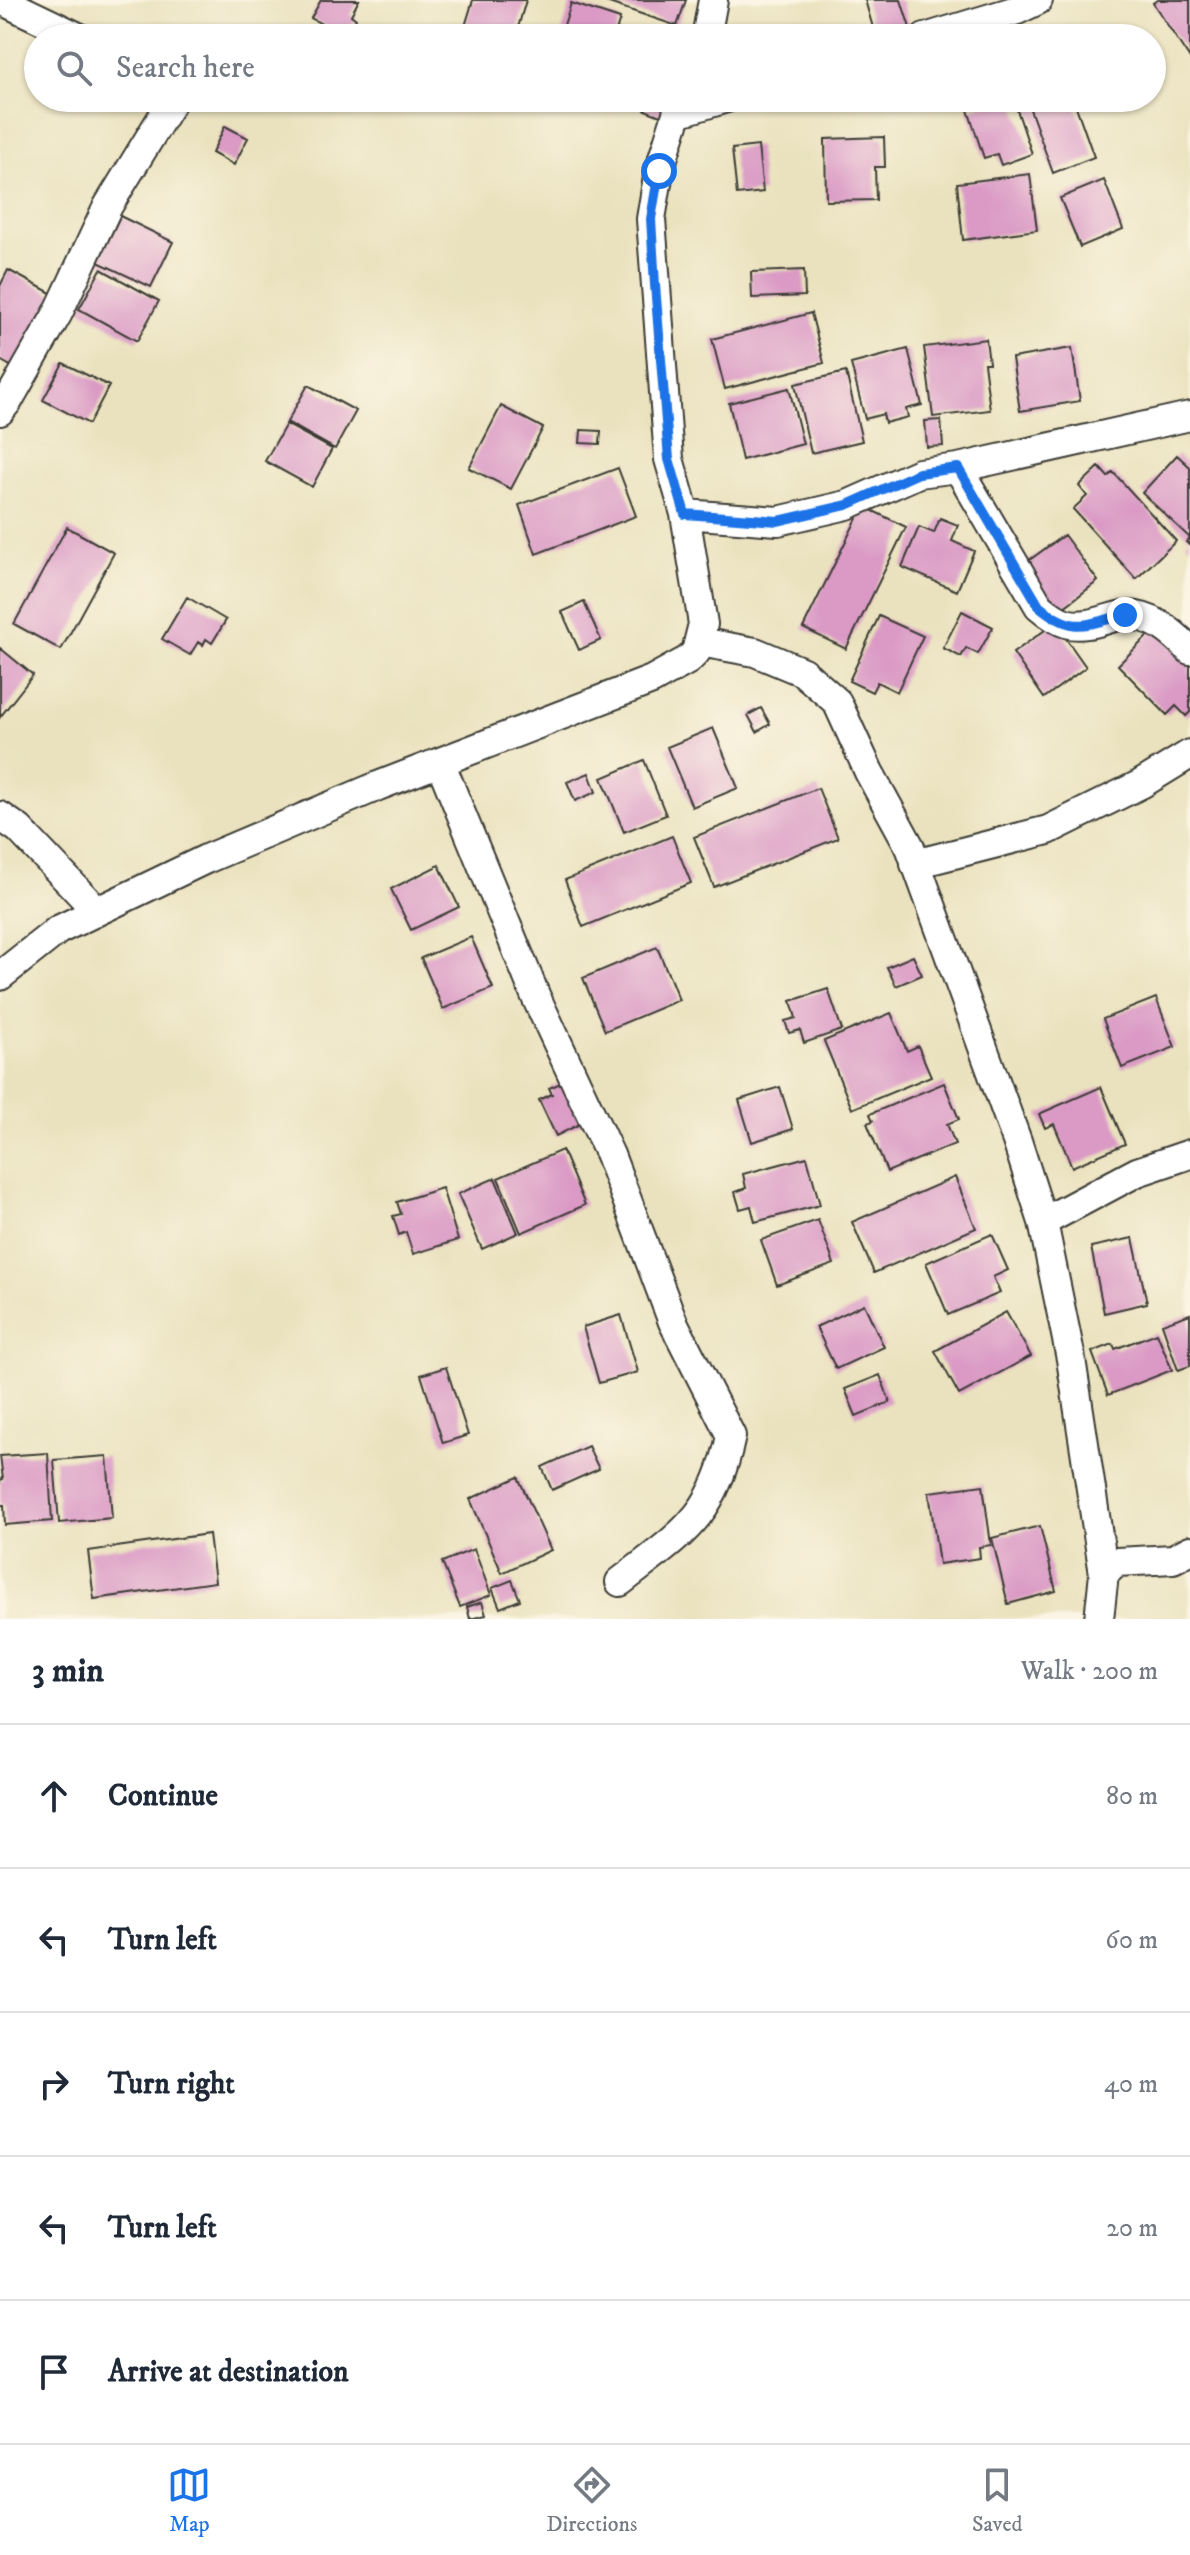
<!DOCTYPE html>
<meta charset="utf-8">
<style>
body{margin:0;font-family:"IM FELL DW Pica",serif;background:#f2f2f3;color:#1f2937}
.stop{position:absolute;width:24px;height:24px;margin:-18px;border:6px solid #1a73e8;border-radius:50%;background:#fff}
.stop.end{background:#1a73e8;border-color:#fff;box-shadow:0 2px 8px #0008}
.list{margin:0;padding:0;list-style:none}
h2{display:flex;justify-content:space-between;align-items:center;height:104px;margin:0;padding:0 32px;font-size:34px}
h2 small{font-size:26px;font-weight:400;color:#747a83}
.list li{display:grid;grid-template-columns:52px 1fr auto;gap:24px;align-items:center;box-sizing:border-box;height:144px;padding:0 32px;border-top:2px solid #e0e1e3}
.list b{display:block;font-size:30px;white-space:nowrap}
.list em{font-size:26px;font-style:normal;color:#747a83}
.icon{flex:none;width:44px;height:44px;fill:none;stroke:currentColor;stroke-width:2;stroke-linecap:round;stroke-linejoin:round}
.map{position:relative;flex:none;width:1190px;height:1619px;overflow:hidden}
.search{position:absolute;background:#fff;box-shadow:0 2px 6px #0004;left:24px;right:24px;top:24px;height:88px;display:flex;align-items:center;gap:20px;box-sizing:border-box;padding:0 28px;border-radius:44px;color:#747a83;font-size:30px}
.sheet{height:824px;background:#fff}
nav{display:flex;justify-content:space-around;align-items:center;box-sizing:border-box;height:112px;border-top:2px solid #e0e1e3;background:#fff;font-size:22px;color:#747a83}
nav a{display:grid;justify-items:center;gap:4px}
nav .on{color:#1a73e8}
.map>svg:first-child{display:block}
.building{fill:#da9ac5}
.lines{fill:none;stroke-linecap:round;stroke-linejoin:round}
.street-casing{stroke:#3b3a34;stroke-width:32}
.street{stroke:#fff;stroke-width:28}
.route{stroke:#1a73e8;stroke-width:10}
</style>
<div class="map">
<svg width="1190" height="1619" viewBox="0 0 1190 1619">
<rect width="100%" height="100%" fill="#fcf5e5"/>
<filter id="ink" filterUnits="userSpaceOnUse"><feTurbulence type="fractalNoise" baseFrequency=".0125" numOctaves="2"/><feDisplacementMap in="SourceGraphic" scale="16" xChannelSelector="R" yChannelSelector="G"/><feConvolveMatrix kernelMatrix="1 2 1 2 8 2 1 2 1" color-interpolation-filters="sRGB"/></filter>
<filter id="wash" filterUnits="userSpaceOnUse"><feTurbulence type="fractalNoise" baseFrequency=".006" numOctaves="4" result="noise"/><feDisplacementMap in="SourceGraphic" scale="32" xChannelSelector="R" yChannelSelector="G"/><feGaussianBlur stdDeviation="1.8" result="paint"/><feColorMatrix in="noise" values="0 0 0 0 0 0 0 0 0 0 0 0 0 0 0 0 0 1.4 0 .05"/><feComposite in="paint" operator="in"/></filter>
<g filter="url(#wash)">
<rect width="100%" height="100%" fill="#eae2be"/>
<g id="blocks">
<path class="building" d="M321 0H359L351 15 356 19 345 37 311 18Z
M473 0H526L515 38H482L463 33Z
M600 0H686L677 26Z
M865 0H901L911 31 889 38H876Z
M1157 0H1190V59L1153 3Z
M571 3 620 19 614 38H560Z
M650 98H680L671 120 645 110Z
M1004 98H1013L1032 154 1001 165 997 154 984 158 968 110Z
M1026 98H1073L1094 157 1053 173Z
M225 126 248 138 234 165 212 153Z
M884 137 885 167H875L876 200 826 201 825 139Z
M758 146 763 192 737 195 732 149Z
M1030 174 1037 230 963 240 957 183Z
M1104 180 1123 229 1080 247 1060 198Z
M120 216 173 242 151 287 98 262Z
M101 269 159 301 137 341 79 309Z
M8 270 62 299 23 373 0 360V286Z
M804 270 805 296 752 298 751 272Z
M811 313 824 363 725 389 712 339Z
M986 339 989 363H984L990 410 933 417 924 347Z
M1072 348 1080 401 1020 411 1012 358Z
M908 349 922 405 906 409 908 417 885 423 883 414 865 419 851 364Z
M63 363 109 386 89 424 43 400Z
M846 372 862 441 811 453 795 384Z
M308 385 356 411 335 449 287 422Z
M789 388 803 444 742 460 729 403Z
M501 406 543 428 511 489 469 468Z
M941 420 943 446 927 447 925 421Z
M286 424 332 449 312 487 265 461Z
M581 430 601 431 600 444 580 443Z
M1177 455 1190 467V546L1186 542 1190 538 1142 493Z
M1099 467 1108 477 1113 472 1176 541 1136 579 1073 509 1087 496 1079 486Z
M618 468 636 516 536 554 519 505Z
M863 506 906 527 846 649 803 628Z
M940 518 958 525 952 541 974 551 957 591 902 567 919 527 934 533Z
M67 527 114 553 61 650 14 624Z
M1064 535 1098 581 1059 611 1024 564Z
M187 597 226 620 212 643 206 639 203 645 198 642 190 655 162 639Z
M584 602 601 640 579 650 562 612Z
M962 611 993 627 978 654 966 648 961 657 943 648Z
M879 616 923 636 897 692 877 682 872 692 849 681Z
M1055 623 1086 667 1044 698 1013 653Z
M1155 629 1190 664V712L1186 716 1176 706 1167 715 1118 665Z
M0 648 33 675 0 717Z
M761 708 770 724 757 732 748 715Z
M713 728 738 788 692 807 667 747Z
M644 760 666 815 624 832 602 778Z
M589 773 596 792 575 801 567 782Z
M818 788 838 838 714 887 694 837Z
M672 836 691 883 583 927 565 880Z
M439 865 459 907 411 930 391 889Z
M471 937 493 988 443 1009 421 958Z
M657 947 679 1000 605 1031 583 978Z
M913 956 922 975 896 986 887 967Z
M828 989 842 1030 804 1043 800 1030 789 1033 785 1021 796 1018 791 1001Z
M1156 998 1175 1047 1122 1068 1103 1019Z
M891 1013 907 1051 918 1046 931 1076 852 1109 824 1041Z
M563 1082 582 1123 556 1136 539 1100 552 1094 549 1088Z
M944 1083 959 1119 947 1124 955 1144 887 1172 867 1123 873 1121 870 1114Z
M780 1087 793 1129 752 1142 739 1100Z
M1101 1087 1125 1144 1072 1167 1054 1124 1045 1128 1039 1114Z
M562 1150 585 1205 521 1233 498 1178Z
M807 1157 820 1205 755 1222 751 1206 740 1209 735 1192 746 1188 743 1174Z
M955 1177 976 1228 874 1273 852 1222Z
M495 1178 518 1233 482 1249 458 1194Z
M442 1188 458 1240 413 1254 406 1232 399 1235 393 1216 401 1214 397 1202Z
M818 1220 834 1264 777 1285 761 1240Z
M992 1234 1008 1270 993 1277 1000 1293 948 1315 926 1263Z
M1133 1238 1147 1303 1104 1313 1091 1247Z
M864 1304 884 1347 836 1369 816 1327Z
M1006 1312 1031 1356 959 1395 935 1351Z
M1190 1314V1366L1178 1370 1162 1324Z
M621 1315 638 1372 599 1383 583 1327Z
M1157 1333 1172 1370 1108 1395 1092 1352 1113 1344 1115 1349Z
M446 1367 468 1435 443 1443 421 1375Z
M880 1375 890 1402 856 1416 845 1389Z
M588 1446 599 1469 552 1490 542 1467Z
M48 1453 52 1521 5 1525 4 1505H0V1480L3 1479 0 1456Z
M107 1456 112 1518 59 1523 54 1460Z
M518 1477 551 1550 502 1573 470 1499Z
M983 1485 991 1545 979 1547 980 1558 939 1564 929 1492Z
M1040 1526 1056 1591 1008 1604 992 1538Z
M209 1534 215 1582 94 1599 88 1551Z
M474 1549 491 1595 460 1607 442 1562Z
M512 1580 520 1600 500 1608 492 1588Z
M482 1602 486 1615 470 1619 467 1607Z"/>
</g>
</g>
<g filter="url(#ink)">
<use href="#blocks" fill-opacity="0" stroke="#3b3a34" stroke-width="2"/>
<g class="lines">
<defs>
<path id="street" d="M1 0 80 38
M706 38 713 0
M925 38 1017 10 1038 0
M677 113 727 98
M0 411 8 401 58 313 108 206 174 98
M958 468 1039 606C1061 625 1073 629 1101 621 1109 619 1118 615 1126 615 1153 615 1172 632 1190 650
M685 514 778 521 847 505 919 473 958 468 1190 416
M700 642 755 652 803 672 837 702 869 772 910 847 1017 1141 1043 1222 1071 1359 1104 1574 1099 1619
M440 762 536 997 610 1155 673 1322 731 1436C714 1518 681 1534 620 1582
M0 816 19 829 96 910
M915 864 1048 830 1141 784 1190 754
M0 976 58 930 206 859 378 786 652 680 688 660 696 652 703 624 685 514 669 459 651 219 659 171 682 98
M1043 1222 1137 1172 1190 1154
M1104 1574 1117 1562 1173 1559 1190 1550"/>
</defs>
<use href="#street" class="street-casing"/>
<use href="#street" class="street"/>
</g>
</g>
<g class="lines" filter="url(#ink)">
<path class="route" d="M659 171 651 219 655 285 669 459 685 514 778 521 847 505 919 473 958 468 1039 606C1074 635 1085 624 1125 615"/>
</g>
</svg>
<div class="stop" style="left:659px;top:171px"></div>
<div class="stop end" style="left:1125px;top:615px"></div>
<div class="search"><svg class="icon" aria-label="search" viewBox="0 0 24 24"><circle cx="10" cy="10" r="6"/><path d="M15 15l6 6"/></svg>Search here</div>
</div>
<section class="sheet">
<h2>3 min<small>Walk · 200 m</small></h2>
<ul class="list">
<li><svg class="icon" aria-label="ahead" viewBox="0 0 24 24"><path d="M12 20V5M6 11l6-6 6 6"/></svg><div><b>Continue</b></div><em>80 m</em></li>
<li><svg class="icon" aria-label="left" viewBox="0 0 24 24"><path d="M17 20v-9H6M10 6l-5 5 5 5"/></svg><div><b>Turn left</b></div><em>60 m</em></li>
<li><svg class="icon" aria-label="right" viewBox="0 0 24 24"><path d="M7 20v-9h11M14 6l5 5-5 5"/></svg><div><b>Turn right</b></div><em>40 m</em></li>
<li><svg class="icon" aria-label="left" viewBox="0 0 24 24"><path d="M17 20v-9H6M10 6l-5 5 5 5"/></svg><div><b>Turn left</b></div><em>20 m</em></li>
<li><svg class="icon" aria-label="arrive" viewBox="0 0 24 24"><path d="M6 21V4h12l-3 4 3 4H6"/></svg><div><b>Arrive at destination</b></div></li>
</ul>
</section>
<nav>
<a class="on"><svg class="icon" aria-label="map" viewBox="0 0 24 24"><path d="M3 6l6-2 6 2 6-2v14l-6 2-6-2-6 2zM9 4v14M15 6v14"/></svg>Map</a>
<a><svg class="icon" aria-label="directions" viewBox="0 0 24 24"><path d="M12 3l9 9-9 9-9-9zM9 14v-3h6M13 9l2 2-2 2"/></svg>Directions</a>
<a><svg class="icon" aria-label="saved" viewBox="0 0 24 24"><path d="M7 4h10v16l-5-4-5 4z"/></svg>Saved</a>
</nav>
